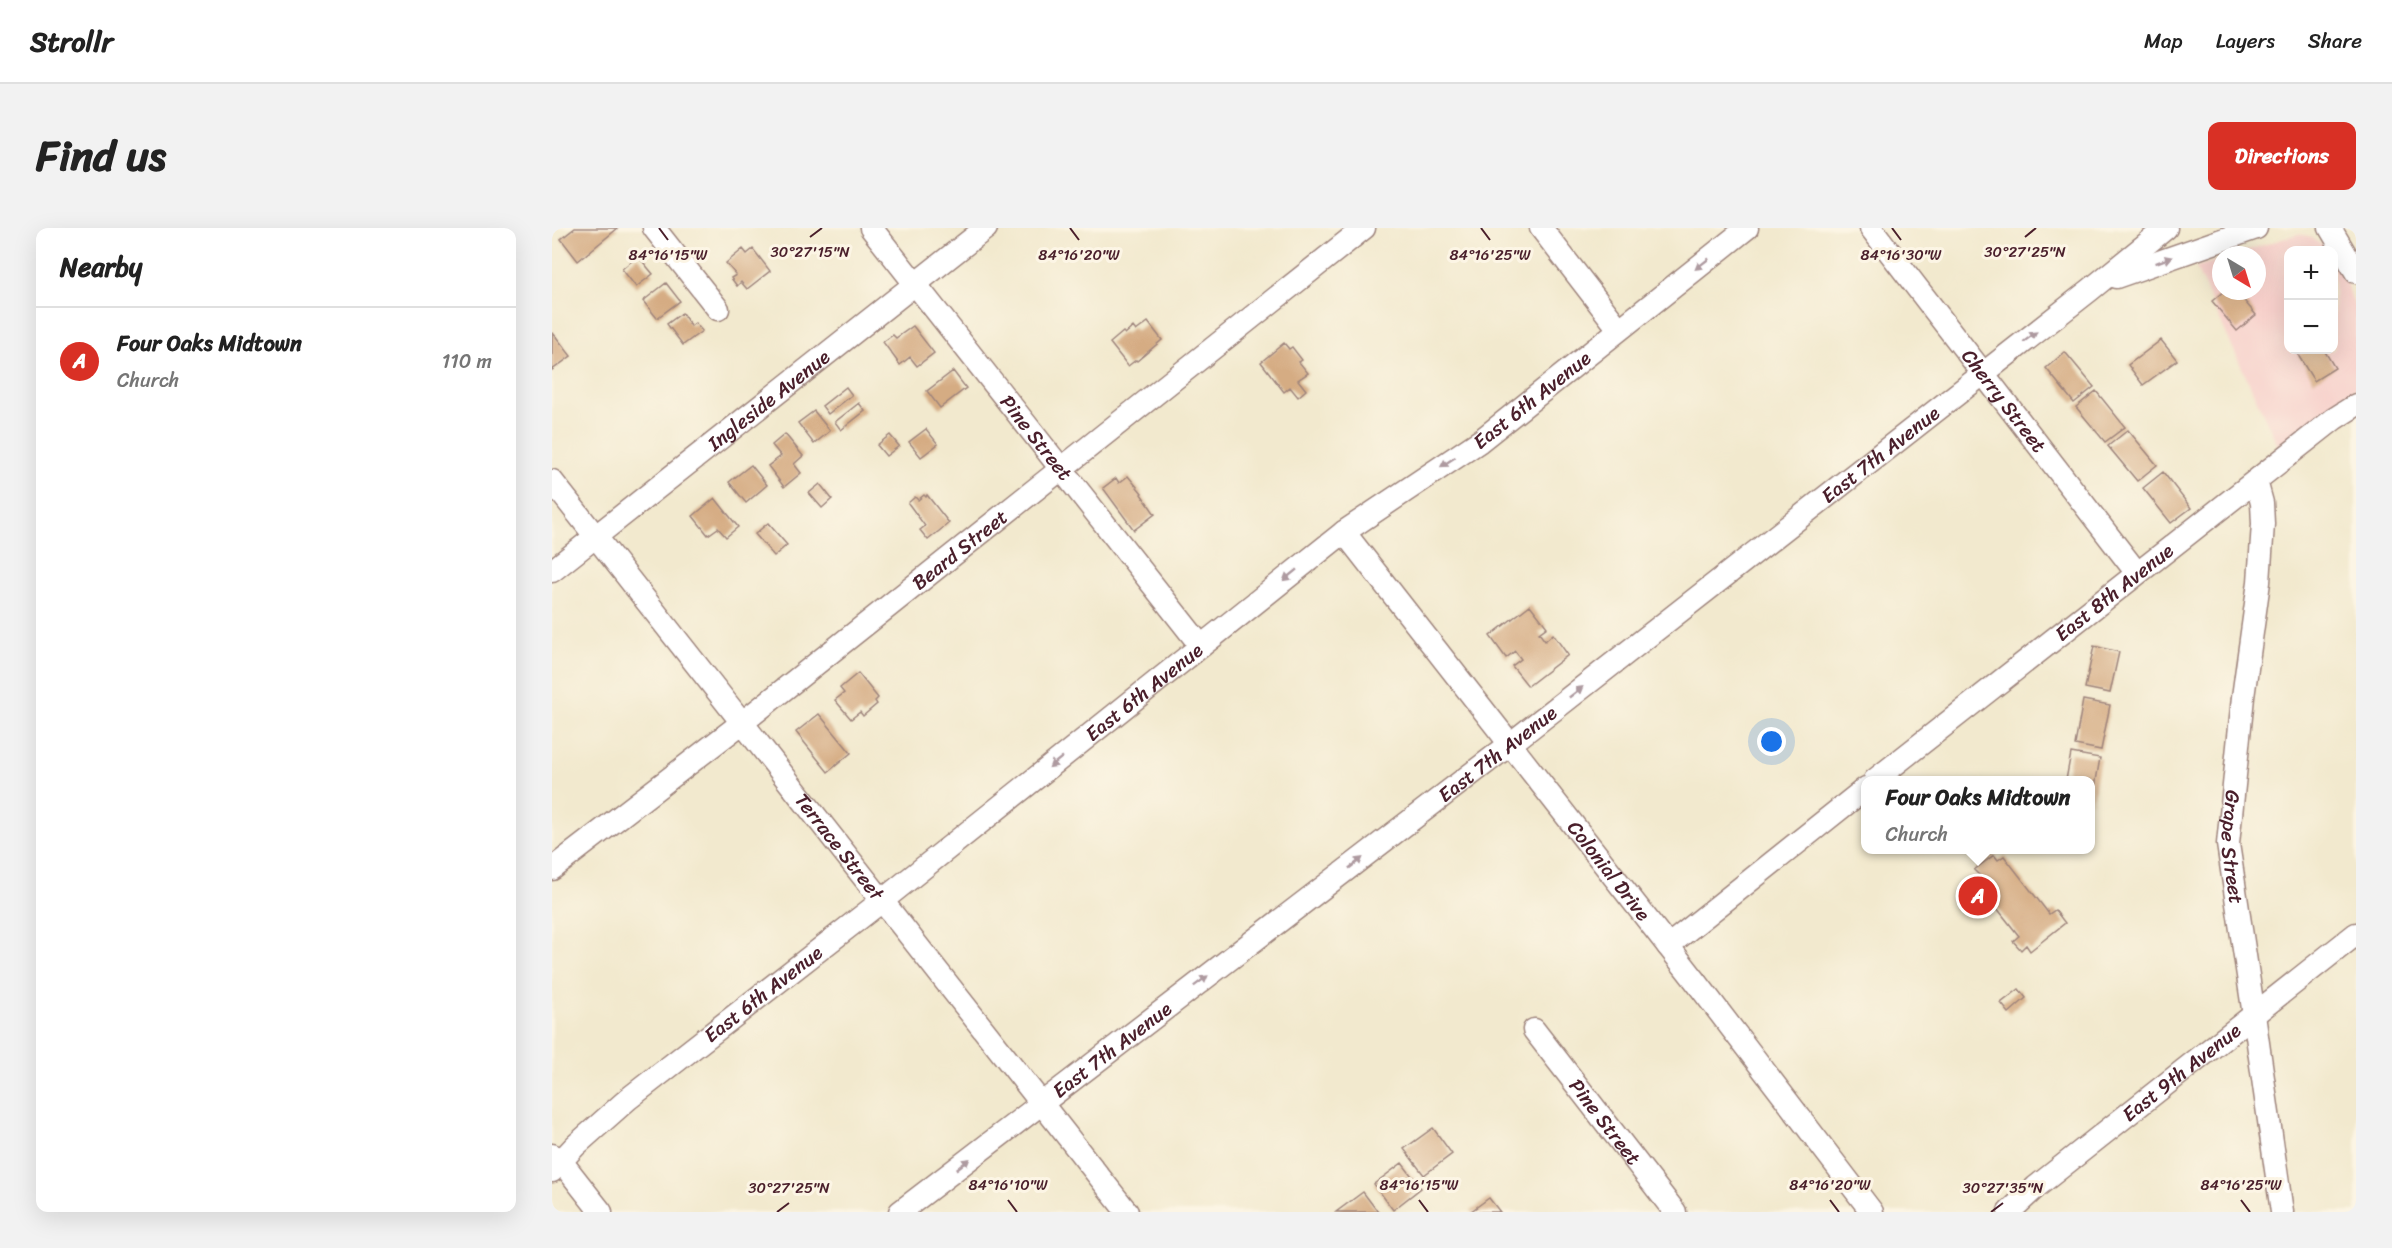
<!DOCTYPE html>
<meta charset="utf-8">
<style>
body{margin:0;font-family:Sriracha,sans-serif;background:#f2f2f2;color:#222}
.controls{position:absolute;right:18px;top:18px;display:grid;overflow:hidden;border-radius:12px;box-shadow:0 6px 24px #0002}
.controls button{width:54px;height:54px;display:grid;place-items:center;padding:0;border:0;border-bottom:2px solid #e0e0e0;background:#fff;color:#222;font:30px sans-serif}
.compass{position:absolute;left:1660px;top:18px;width:54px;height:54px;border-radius:50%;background:#fff;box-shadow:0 6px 24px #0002;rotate:142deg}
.you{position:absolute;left:1220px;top:514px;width:21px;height:21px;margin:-15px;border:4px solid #fff;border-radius:50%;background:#1a73e8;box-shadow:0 0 0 9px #1a73e833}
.badge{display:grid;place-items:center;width:39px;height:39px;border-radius:50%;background:#d93025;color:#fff;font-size:20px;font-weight:700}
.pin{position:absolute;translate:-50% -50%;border:3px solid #fff;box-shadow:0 2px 6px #0006}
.popup{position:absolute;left:1309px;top:548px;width:234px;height:78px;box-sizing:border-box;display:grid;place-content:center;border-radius:12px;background:#fff;filter:drop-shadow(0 2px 4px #0005);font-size:20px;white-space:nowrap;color:#767676}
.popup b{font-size:22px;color:#222}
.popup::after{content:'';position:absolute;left:50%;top:100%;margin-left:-12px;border:12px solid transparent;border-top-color:#fff}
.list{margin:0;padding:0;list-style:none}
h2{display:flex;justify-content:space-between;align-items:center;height:78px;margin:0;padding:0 24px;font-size:26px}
h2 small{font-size:20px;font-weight:400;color:#767676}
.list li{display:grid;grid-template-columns:39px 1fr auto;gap:18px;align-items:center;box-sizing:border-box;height:108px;padding:0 24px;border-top:2px solid #e0e0e0}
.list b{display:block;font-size:22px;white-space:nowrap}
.list p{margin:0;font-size:20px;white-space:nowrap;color:#767676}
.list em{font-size:20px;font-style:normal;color:#767676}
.map{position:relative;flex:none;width:1804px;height:984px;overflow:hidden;border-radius:12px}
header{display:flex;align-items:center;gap:36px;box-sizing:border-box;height:84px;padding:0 30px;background:#fff;border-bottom:2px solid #e0e0e0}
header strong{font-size:28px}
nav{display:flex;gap:33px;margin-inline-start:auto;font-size:21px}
.intro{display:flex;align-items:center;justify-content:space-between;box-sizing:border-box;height:144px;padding:0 36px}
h1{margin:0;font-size:42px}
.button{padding:15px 27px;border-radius:12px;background:#d93025;color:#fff;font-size:21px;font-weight:700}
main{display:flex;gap:36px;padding:0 36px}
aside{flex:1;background:#fff;border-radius:12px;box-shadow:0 6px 24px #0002}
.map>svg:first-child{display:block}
.built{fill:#f7d0cb}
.building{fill:#d5ac83}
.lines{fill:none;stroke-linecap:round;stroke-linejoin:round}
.minor-casing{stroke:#9e847c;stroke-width:25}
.minor{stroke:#fff;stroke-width:22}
.oneway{fill:#ae9aa0}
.ticks{fill:none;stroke:#4a1f2b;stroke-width:2}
.labels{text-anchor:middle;stroke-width:6;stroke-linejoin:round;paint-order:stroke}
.street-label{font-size:20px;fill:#4a1f2b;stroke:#fcf5e5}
.ticks-label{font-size:15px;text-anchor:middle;fill:#4a1f2b;stroke:#fcf5e5;stroke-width:6;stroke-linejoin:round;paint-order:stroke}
</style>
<header>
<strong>Strollr</strong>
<nav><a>Map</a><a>Layers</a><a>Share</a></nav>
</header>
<div class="intro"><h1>Find us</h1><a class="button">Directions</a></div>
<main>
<aside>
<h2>Nearby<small></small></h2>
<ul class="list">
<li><span class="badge">A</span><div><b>Four Oaks Midtown</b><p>Church</p></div><em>110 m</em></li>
</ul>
</aside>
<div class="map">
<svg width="1804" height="984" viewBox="0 0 1804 984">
<rect width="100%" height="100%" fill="#fcf5e5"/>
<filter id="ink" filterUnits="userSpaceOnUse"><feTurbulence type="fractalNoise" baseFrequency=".0167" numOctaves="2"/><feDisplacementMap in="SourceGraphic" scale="12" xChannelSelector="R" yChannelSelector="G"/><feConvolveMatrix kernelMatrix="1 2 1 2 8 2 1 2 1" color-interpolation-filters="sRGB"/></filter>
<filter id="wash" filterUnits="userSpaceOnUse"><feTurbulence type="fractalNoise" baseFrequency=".008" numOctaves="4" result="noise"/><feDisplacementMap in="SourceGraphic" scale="24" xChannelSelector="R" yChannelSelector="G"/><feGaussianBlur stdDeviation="1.35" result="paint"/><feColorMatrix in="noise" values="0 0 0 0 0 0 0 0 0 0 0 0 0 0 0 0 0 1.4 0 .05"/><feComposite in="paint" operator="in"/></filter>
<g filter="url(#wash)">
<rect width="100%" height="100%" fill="#f2e9ce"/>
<path class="built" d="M1746 6 1760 9 1769 16 1775 13 1781 22H1736V122H1782V24L1786 32 1804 82V160L1727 220 1644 40 1669 31V63H1705V27H1681Z"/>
<g id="blocks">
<path class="building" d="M23 0H66L26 33 9 11Z
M191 21 195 26 201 21 218 43 195 61 189 54 185 58 179 50 184 47 174 35Z
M86 28 101 46 84 59 70 41Z
M114 55 128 73 105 90 91 73Z
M1672 63H1684L1704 87 1685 103 1660 73Z
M130 85 139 98 143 95 150 103 131 117 115 96Z
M596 94 610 112 585 133 584 132 576 138 558 115 571 104 573 106 581 99 584 103Z
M361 98 382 125 365 138 358 129 348 137 331 114 341 107 344 110Z
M1 105 19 128 0 142V106Z
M1609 112 1625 132 1591 157 1576 137Z
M732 115 737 121 740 119 750 132 747 134 756 145 746 152 754 162 746 169 738 159 732 164 709 134Z
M1756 122H1772L1783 140 1762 153 1746 127Z
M1513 124 1542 159 1522 175 1494 140Z
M401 143 414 160 388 180 375 163Z
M294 159 300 167 276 186 270 178Z
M1544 163 1573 199 1553 214 1524 179Z
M307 175 313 183 289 202 283 194Z
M262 183 278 203 262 216 246 195Z
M374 201 386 216 369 229 357 214Z
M1576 202 1605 237 1585 253 1556 218Z
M233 206 251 228 242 236 249 245 232 259 216 238 229 228 220 217Z
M338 207 347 218 334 228 325 217Z
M199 237 215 257 194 275 177 254Z
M1611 244 1639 280 1619 295 1591 260Z
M576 248 590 265 589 266 603 286 582 302 551 260 564 250 567 255Z
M268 256 280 271 270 280 257 265Z
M372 267 374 269 375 267 397 295 376 312 368 302 373 298 356 275 363 269 366 272Z
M163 270 186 299 174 309 166 300 156 307 141 288Z
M216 295 235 317 222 328 203 306Z
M978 377 995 399 987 405 993 413 1001 406 1016 427 976 458 960 438 969 431 963 423 954 430 938 408Z
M1542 418 1567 424 1558 465 1533 460Z
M306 445 326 470 323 473 325 476 311 488 308 484 299 491 283 472 292 465 288 460Z
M1531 472 1558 477 1549 522 1523 517Z
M267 486 299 525 276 544 244 504Z
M1519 525 1548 530 1540 576 1538 552H1514Z
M1442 627 1446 632 1452 628 1497 686 1503 682 1513 695 1478 723 1474 717 1469 722 1461 713 1467 708 1422 651 1427 647 1422 642Z
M1467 761 1474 770 1457 785 1449 775Z
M881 900 900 926 872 947 852 921Z
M850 935 869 960 841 982 822 956Z
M811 964 826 984H784Z
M937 970 948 984H918Z"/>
</g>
</g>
<g filter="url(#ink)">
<use href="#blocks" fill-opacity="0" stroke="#9e847c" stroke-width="1.5"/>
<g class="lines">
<defs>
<g id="minor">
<path d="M102 0 166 81"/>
<path id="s1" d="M319 0 649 418"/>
<path d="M989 0 1067 101"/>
<path id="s2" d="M1319 0 1585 345"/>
<path d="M1778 0 1804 44"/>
<path d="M1564 49 1704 0"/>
<path id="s3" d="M0 253 575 984"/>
<path id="s4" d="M1704 253 1710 275 1711 296 1707 354 1691 469 1676 616 1702 787 1730 984"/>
<path id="s5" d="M792 304 1142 751 1320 984"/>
<path id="s6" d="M0 343 434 0"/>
<path id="s7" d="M1323 552 1782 191 1804 177"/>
<path id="s8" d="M0 641 191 494 812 0"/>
<path d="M1116 718 1314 560"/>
<path id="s9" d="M982 802 1123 984"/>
<path d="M0 927 9 933 49 984"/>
<path id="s10" d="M0 943 23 918 76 871 331 672 792 304 928 213 1195 0"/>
<path id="s11" d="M348 984 957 517 1538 62 1614 0"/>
<path id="s12" d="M1457 984 1484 959 1804 706"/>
</g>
</defs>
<use href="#minor" class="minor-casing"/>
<use href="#minor" class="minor"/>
</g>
<defs><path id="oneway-solid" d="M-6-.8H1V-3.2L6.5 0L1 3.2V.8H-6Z" transform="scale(1.5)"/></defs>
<g class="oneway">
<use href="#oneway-solid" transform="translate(1612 32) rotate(-20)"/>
<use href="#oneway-solid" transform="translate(1150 36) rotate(142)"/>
<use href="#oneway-solid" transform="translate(1478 109) rotate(-37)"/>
<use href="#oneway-solid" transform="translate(896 234) rotate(147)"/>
<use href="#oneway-solid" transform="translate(738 347) rotate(141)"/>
<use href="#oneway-solid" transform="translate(1024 464) rotate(-38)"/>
<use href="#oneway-solid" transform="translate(504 534) rotate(141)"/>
<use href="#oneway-solid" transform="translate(804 635) rotate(-38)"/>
<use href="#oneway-solid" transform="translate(649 753) rotate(-37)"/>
<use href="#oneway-solid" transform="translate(411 936) rotate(-38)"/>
</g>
</g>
<path class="ticks" d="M107 0 116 12M518 0 527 12M929 0 938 12M1340 0 1349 12M258 9 270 0M1473 9 1484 0M456 972 465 984M867 972 876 984M1278 972 1287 984M1689 972 1698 984M225 984 237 975M1439 984 1451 975"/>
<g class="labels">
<g class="street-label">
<text dy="7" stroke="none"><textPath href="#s10" startOffset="1248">East 6th Avenue</textPath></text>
<text dy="7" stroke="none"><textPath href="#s6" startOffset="276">Ingleside Avenue</textPath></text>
<text dy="7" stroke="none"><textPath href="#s2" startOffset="218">Cherry Street</textPath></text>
<text dy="7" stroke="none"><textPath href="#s1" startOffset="267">Pine Street</textPath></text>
<text dy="7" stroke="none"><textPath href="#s11" startOffset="1239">East 7th Avenue</textPath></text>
<text dy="7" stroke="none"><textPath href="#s8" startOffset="518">Beard Street</textPath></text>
<text dy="7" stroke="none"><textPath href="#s7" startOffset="304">East 8th Avenue</textPath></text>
<text dy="7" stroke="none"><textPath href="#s10" startOffset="762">East 6th Avenue</textPath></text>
<text dy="7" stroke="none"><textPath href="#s11" startOffset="753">East 7th Avenue</textPath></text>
<text dy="7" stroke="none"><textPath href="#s3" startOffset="465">Terrace Street</textPath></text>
<text dy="7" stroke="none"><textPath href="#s4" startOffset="369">Grape Street</textPath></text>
<text dy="7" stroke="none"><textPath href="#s5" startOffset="430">Colonial Drive</textPath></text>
<text dy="7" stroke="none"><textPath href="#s10" startOffset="276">East 6th Avenue</textPath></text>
<text dy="7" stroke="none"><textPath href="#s11" startOffset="267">East 7th Avenue</textPath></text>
<text dy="7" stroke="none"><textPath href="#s12" startOffset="222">East 9th Avenue</textPath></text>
<text dy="7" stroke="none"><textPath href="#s9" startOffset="116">Pine Street</textPath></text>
</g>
</g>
<g class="ticks-label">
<text x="258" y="29">30°27'15"N</text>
<text x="1473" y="29">30°27'25"N</text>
<text x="938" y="32">84°16'25"W</text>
<text x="1349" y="32">84°16'30"W</text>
<text x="116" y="32">84°16'15"W</text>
<text x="527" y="32">84°16'20"W</text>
<text x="456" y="962">84°16'10"W</text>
<text x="867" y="962">84°16'15"W</text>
<text x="1278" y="962">84°16'20"W</text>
<text x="1689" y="962">84°16'25"W</text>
<text x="237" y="965">30°27'25"N</text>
<text x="1451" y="965">30°27'35"N</text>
</g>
</svg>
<div class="controls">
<button>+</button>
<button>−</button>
</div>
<svg class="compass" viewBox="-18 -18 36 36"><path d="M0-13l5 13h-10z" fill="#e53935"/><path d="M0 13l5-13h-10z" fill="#767676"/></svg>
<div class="you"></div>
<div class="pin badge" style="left:1426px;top:668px">A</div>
<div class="popup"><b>Four Oaks Midtown</b>Church</div>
</div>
</main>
